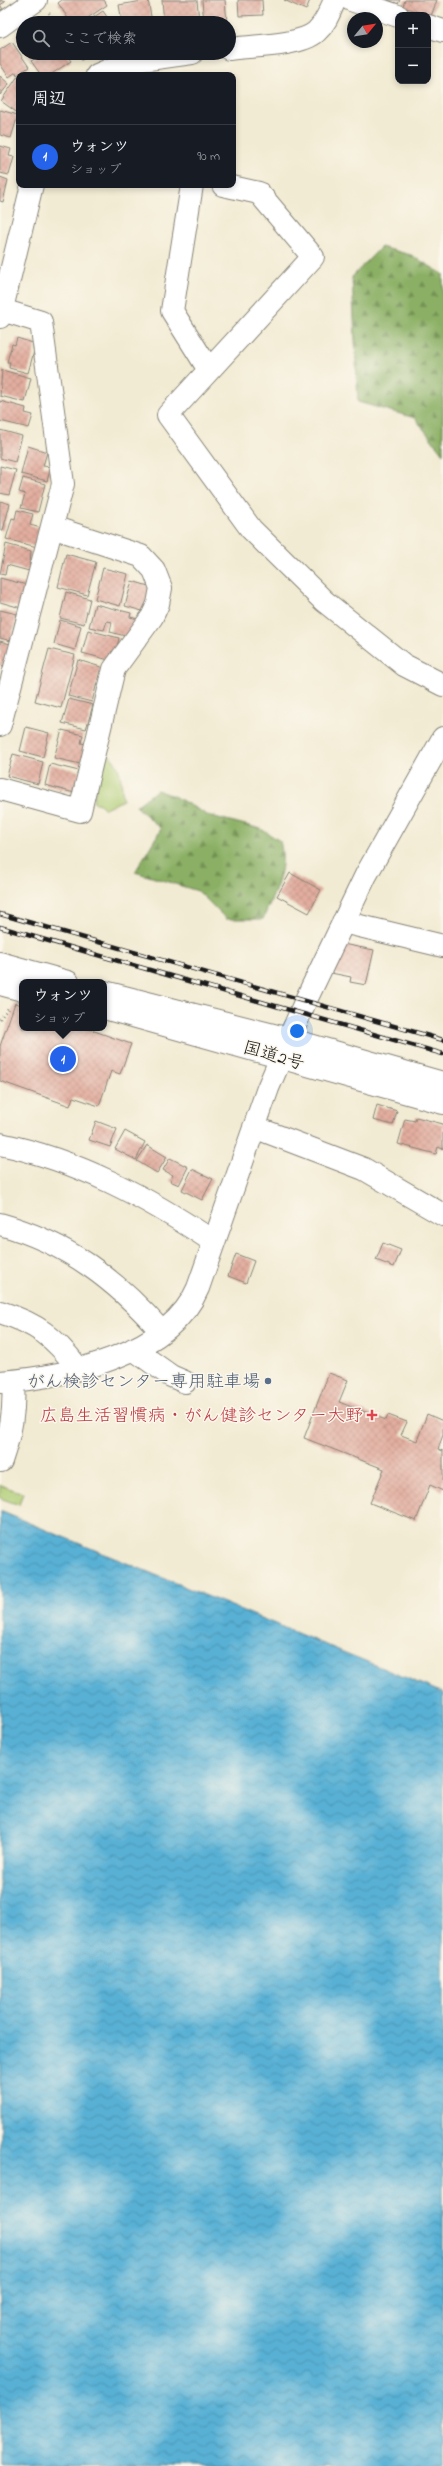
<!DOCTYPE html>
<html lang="ja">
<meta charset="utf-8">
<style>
body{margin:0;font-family:"Indie Flower","Klee One",sans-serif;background:#242831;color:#f1f3f6}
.controls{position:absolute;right:12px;top:12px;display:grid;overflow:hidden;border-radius:8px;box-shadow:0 2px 6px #0003}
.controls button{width:36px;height:36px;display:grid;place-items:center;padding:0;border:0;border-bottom:1px solid #363941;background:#171b24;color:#f1f3f6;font:20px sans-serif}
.compass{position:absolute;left:347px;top:12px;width:36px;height:36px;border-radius:50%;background:#171b24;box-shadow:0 2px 6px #0003;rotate:60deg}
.you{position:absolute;left:297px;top:1031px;width:14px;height:14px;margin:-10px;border:3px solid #fff;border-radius:50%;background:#1a73e8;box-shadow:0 0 0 6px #1a73e833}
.badge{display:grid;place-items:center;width:26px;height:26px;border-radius:50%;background:#2563eb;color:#fff;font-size:13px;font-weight:700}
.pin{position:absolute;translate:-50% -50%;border:2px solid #fff;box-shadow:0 1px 4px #0006}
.popup{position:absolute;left:19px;top:979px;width:88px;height:52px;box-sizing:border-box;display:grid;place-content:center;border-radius:8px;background:#171b24;filter:drop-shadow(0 1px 3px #0005);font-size:13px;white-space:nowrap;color:#9ea1a6}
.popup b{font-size:15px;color:#f1f3f6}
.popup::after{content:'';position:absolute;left:50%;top:100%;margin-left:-8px;border:8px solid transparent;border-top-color:#171b24}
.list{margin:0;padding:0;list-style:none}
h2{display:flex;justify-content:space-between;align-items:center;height:52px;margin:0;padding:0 16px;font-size:17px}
h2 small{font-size:13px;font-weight:400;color:#9ea1a6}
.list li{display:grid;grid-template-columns:26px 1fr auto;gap:12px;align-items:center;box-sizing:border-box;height:64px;padding:0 16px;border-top:1px solid #363941}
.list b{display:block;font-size:15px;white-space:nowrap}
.list p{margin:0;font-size:13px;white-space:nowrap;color:#9ea1a6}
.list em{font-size:13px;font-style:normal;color:#9ea1a6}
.icon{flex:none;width:22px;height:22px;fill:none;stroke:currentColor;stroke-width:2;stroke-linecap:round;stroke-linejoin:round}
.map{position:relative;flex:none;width:443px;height:2466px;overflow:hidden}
.search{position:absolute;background:#171b24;box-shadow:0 2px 6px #0003;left:16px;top:16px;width:220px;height:44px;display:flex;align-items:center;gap:10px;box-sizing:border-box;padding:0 14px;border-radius:22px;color:#9ea1a6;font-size:15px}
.panel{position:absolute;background:#171b24;box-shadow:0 2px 6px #0003;left:16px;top:72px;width:220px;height:116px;border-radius:8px}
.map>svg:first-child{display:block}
.forest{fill:url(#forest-firs);stroke:#546640}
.park{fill:#afcc73;stroke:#667448}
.water{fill:url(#water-waves);stroke:#3a6678}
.building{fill:url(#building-cross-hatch)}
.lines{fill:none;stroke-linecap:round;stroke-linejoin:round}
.minor-casing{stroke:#878478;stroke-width:24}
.highway-casing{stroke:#878478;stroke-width:24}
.path{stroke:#878478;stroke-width:2.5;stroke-dasharray:1 3;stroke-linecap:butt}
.minor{stroke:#fff;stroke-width:22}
.highway{stroke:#fff;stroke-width:22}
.rail-casing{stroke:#1c1c1c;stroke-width:4.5}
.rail{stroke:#fbf7ec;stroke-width:3;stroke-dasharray:9;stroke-linecap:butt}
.service-dot{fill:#5c6f8a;stroke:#fbf7ec;stroke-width:1.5}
.health-dot{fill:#e0444e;stroke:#fbf7ec;stroke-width:1.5}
.labels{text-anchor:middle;stroke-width:3;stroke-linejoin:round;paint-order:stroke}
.street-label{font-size:18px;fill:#1c1c1c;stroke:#fbf7ec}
.service-label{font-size:18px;fill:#4e5e75;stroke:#fbf7ec;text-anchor:end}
.health-label{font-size:18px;fill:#be3a42;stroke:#fbf7ec;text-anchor:end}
</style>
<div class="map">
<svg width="443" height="2466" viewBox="0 0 443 2466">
<defs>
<pattern id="forest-firs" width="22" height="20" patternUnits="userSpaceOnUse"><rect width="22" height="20" fill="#8bb065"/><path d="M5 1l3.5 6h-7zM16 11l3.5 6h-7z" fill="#718e52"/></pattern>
<pattern id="water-waves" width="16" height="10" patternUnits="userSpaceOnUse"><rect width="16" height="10" fill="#58b1d5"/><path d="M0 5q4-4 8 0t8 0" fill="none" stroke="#488fac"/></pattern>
<pattern id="building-cross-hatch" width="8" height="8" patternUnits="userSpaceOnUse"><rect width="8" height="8" fill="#e2ad9f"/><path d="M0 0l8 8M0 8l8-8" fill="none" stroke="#c19488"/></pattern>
</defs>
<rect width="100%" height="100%" fill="#fbf7ec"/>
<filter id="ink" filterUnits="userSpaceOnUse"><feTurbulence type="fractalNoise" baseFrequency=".025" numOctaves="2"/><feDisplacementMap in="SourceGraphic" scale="8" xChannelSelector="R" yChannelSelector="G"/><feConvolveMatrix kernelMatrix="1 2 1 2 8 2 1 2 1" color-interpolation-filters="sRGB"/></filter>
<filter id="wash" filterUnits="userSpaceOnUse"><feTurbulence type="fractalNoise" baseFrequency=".012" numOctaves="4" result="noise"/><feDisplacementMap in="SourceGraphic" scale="16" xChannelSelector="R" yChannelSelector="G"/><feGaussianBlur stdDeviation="0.9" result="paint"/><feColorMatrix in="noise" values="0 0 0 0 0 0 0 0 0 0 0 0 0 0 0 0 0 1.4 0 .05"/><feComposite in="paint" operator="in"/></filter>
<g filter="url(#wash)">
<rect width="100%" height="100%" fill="#f2ebd3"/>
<path class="forest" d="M381 247 411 255 443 274V454L415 418 358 402 352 277Z
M157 790 176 797 207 815 261 829 280 841C288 869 274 893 263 919H226L198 891 135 872 161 829 136 806Z"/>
<path class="park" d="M105 752C122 763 121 781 123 800L105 809 100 804 93 802Z
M0 1485 23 1493 19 1505 0 1498Z"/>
<path class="water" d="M0 1511 443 1693V2466H0Z"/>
<g id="blocks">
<path class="building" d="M0 0 5 2 0 5 3 9 0 10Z
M62 0H104L107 5 80 23H71L58 3Z
M148 0 152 22 137 23V20L122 22 119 5Z
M162 0H197L199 21 164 23Z
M202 0H225L227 23H204Z
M238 0H262L263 15 239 16Z
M284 0H310L306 10Z
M388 0H400L398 4Z
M405 0H437L431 16 403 7Z
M103 11 111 23H85Z
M23 32V46L16 36Z
M12 42 29 67 17 75 16 72 9 77 0 64V50Z
M27 53H38L30 58Z
M43 53H65L71 61 50 75H41L31 61Z
M0 76 9 84 0 95Z
M18 76 19 77V114L1 101Z
M0 110 18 115 11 138 0 135Z
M0 146 11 149 9 156 14 157 9 175 0 173Z
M0 177 8 180 3 202 0 201Z
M17 338 36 344 28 373 9 368 10 362H7L12 344 15 345Z
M2 370 31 378 25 402 0 396Z
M0 401 26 408 25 413 33 415 29 428 0 421Z
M0 430 22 436 15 462 0 458Z
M28 446 47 452 43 466 51 467 47 481 21 474Z
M0 466 16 470 9 495 0 493Z
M23 478 45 484 38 512 21 508 25 494 19 492Z
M0 501 10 504 3 530H0Z
M17 510 33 514 30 525 41 528 37 547 6 539 12 518 15 519Z
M6 544 31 551 29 571 7 565 5 575 0 574Z
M66 554 96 562 87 595 58 587Z
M103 568 128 574 120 606 95 599Z
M0 578 27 585 21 608 0 602Z
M132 581 155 588 149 613 125 606Z
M66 592 90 599 84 624 60 618Z
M95 604 131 613 130 617 138 619 129 637 110 632 112 622 107 621 104 630 89 627Z
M0 610 17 614 11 641 0 638Z
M60 620 81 626 75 650 54 644Z
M88 630 119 638 116 652 112 651 109 660 82 653Z
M0 641 10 644 4 666 0 665Z
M49 649 75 655 61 708 35 701Z
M78 660 101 667 92 702 68 696Z
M69 699 93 705 86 729 62 723Z
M26 727 49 733 43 757 20 751Z
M62 730 83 735 81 743 90 745 85 765 54 758Z
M13 754 43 762 38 784 7 776Z
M50 764 79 771 78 794 45 785Z
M290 873 321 890 309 913 277 896Z
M337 943 374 950 366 985 350 982 351 977 331 973Z
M15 1003 22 1005V1028H86L131 1044 120 1074 111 1071 99 1106 73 1097 70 1106 0 1081V1046Z
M377 1105 397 1111 393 1125 373 1120Z
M416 1117 443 1124V1149L438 1147 436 1154 398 1144 405 1119 415 1121Z
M96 1121 117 1129 110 1147 89 1140Z
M125 1131 145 1142 136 1160 115 1149Z
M147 1145 167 1157 157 1173 137 1161Z
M170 1158 188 1167 179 1185 170 1181 173 1175 163 1170Z
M192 1169 213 1179 202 1200 182 1190Z
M383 1243 401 1250 394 1267 376 1260Z
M236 1254 254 1261 246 1283 228 1276Z
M329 1373 348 1380 339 1402 386 1420 388 1415 407 1422 401 1435 417 1441 427 1414 443 1421V1435L438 1449 443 1451V1491L430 1485 416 1521 370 1503 384 1469 304 1438Z"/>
</g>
</g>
<g filter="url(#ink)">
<use href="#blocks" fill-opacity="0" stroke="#878478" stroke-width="1"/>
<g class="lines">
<defs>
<path id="minor" d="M351 0 398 16
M0 26 36 0
M428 26 443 31
M229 49C251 46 300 46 316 32 326 23 330 11 335 0
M97 75 127 62 192 53
M192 185 172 311 209 370
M223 185 259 193 313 257 168 415 251 529 324 601 404 665 443 685
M0 317 32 185
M0 725 63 484 41 322 2 310
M0 789 80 811 114 669 152 617 158 604 161 588 154 570 141 556 52 527
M343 922 443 946
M254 1127 364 1169 443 1215
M0 1144C78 1160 148 1198 214 1242
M0 1224C68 1243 116 1280 161 1331
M0 1312C38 1324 54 1337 78 1368
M133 1349 171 1376 185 1382
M0 1382C65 1377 170 1355 198 1288L268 1088 305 1002 366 875 443 738
M1 1461C11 1432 15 1411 13 1381"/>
<path id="highway" d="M0 963 68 982
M0 984 22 990
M104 992 289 1039 443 1083
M104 1008 443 1103"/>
</defs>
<use href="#minor" class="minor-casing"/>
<use href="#highway" class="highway-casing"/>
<path class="path" d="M49 13 56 23
M77 53 84 62
M0 1019 9 1007"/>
<use href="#minor" class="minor"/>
<use href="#highway" class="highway"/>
<defs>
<path id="rail" d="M0 914 443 1040
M0 927 443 1054"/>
</defs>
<use href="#rail" class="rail-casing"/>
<use href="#rail" class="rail"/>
</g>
</g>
<circle class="service-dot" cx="268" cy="1381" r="4"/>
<path class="health-dot" d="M370 1409h4v4h4v4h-4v4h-4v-4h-4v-4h4z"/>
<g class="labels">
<g class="street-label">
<text transform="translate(274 1055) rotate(16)" y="6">国道2号</text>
</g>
<g class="service-label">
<text x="260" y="1387">がん検診センター専用駐車場</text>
</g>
<g class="health-label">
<text x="363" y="1421">広島生活習慣病・がん健診センター大野</text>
</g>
</g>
</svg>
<div class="controls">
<button>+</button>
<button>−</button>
</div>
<svg class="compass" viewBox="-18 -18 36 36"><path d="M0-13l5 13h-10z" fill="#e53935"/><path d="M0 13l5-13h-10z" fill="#9ea1a6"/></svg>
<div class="you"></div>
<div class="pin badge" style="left:63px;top:1059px">1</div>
<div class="popup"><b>ウォンツ</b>ショップ</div>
<div class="search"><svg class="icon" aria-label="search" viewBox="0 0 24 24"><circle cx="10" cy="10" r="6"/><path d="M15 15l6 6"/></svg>ここで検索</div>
<section class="panel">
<h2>周辺<small></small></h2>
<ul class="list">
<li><span class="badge">1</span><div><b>ウォンツ</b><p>ショップ</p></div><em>90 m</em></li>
</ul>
</section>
</div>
